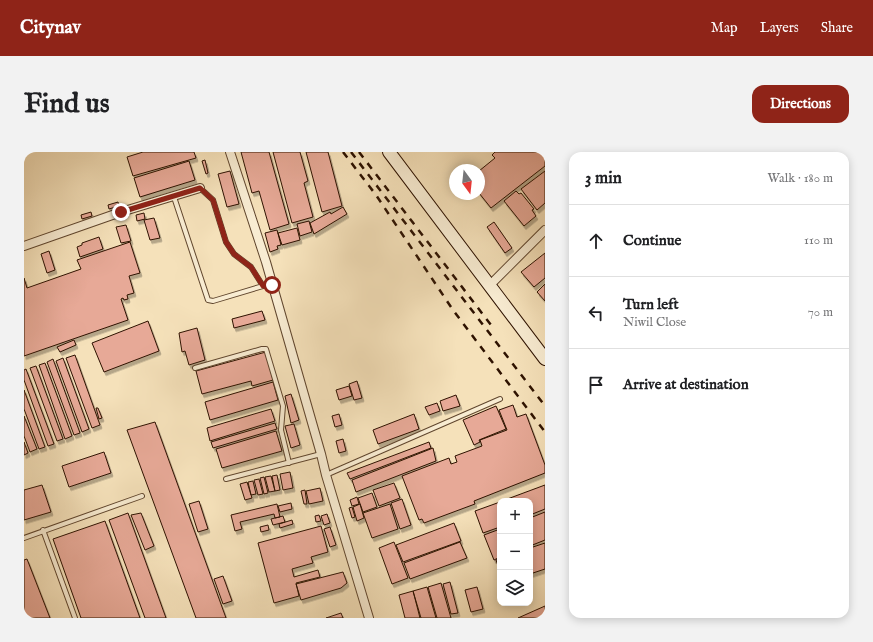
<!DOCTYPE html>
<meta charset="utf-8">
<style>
body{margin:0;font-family:"IM FELL English",serif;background:#f2f2f2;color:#202124}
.controls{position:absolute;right:12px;bottom:12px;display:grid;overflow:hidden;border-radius:8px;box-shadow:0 2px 10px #0003}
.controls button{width:36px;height:36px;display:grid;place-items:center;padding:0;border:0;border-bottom:1px solid #e0e0e0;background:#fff;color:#202124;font:20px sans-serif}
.compass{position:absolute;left:425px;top:12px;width:36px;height:36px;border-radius:50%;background:#fff;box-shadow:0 2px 10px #0003;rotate:165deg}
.stop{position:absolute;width:12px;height:12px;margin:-9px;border:3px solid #8f2418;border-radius:50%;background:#fff}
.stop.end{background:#8f2418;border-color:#fff;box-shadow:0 1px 4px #0008}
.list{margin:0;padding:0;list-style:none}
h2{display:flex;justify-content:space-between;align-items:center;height:52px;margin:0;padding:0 16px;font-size:17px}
h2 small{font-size:13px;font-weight:400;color:#757577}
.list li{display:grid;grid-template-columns:26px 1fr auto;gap:12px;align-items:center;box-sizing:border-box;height:72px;padding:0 16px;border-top:1px solid #e0e0e0}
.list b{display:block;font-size:15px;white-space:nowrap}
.list p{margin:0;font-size:13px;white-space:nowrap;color:#757577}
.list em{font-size:13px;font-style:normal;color:#757577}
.icon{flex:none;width:22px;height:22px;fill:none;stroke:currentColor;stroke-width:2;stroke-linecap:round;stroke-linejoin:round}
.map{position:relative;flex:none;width:521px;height:466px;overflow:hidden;border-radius:12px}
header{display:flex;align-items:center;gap:24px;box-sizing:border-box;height:56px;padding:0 20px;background:#8f2418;color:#fff}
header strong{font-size:19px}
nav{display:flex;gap:22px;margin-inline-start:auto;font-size:14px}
.intro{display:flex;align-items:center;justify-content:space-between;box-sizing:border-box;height:96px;padding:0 24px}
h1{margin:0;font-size:28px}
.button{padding:10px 18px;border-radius:12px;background:#8f2418;color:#fff;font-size:14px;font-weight:700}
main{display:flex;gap:24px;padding:0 24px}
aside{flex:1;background:#fff;border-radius:12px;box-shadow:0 2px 10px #0003}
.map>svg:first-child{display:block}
.building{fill:#e7a997;stroke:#2e1200;filter:url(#shadow)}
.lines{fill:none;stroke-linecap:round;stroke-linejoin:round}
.service-casing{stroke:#60462e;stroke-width:6}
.minor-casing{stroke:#60462e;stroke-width:10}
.secondary-casing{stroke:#2e1200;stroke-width:14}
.service{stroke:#f8ecd2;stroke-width:4}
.minor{stroke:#f8ecd2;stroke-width:8}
.secondary{stroke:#f8ecd2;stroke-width:12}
.rail{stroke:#2e1200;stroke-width:2.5;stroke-dasharray:7 7;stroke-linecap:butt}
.route{stroke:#8f2418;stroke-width:5}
</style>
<header>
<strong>Citynav</strong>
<nav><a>Map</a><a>Layers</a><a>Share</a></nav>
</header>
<div class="intro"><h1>Find us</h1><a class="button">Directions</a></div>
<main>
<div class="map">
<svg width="521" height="466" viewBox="0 0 521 466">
<defs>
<filter id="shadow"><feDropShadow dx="2" dy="3.5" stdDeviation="0" flood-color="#0004"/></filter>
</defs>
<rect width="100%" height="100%" fill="#f5e1ba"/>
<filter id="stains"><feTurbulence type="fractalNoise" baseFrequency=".005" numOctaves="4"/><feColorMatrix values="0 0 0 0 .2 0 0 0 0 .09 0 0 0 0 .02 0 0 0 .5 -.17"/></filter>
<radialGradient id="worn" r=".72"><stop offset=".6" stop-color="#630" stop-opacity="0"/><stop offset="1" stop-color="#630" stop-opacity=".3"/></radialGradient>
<path class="building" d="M119 0H170L172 6 109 24 103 5Z
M217 0H245L265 72 246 78 235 39 228 41Z
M249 0H276L284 29 280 31 289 65 268 71Z
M282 0H304L318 54 298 60Z
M471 0H521V14L467 56 455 41V19L471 6 468 3Z
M181 8 184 21 182 22 178 9Z
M165 9 171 28 116 45 110 26Z
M206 19 215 52 203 55 194 22Z
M521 19V51L513 58 497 37Z
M492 39 495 42 497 41 510 57 508 58 512 64 500 74 480 49Z
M94 50 95 54 85 57 84 53Z
M319 55 323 62 290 82 286 71 306 60 307 62Z
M67 60 68 64 58 67 57 63Z
M120 61 121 67 113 69 112 63Z
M130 66 136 86 126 88 120 68Z
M285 69 288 80 276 84 273 72Z
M470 70 488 96 481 101 463 75Z
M102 73 107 89 97 91 92 75Z
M273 76 276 88 258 93 254 81Z
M253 78 257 93 253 94 254 97 246 100 241 81Z
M75 85 79 97 56 105 53 95 58 93V91Z
M106 90 116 121 105 124 110 141 103 143 104 147 100 148 99 146 97 147 104 168 0 204V126L3 136 57 117 53 108Z
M25 99 31 118 23 121 17 102Z
M521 101V126L510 135 497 120Z
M521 132V149L513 140Z
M238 159 241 168 210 176 208 167Z
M124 169 135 199 80 220 68 191Z
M173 176 181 208 165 213 161 199 158 200 155 181Z
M50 188 52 193 36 200 33 195Z
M242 200 249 228 228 234 227 229 178 242 172 219Z
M51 203 76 273 68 276 42 206Z
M39 206 65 277 58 280 32 209Z
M29 207 56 281 50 283 23 210Z
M21 211 48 284 41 287 15 213Z
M12 214 39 287 33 289 6 216Z
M2 217 30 292 24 294 0 228V218Z
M333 229 338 246 330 248 325 232Z
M249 230 254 248 186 268 181 250Z
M325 234 328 244 315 248 312 238Z
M0 238 21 295 15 297 0 257Z
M267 242 275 268 267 271 261 244Z
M432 243 436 254 419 259 416 249Z
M413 251 416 259 405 263 401 255Z
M489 253 493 265 502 262 521 313V321L450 349 451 352 400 371 398 367 395 368 378 324 425 306 427 312 433 310 431 304 458 294 456 288 483 278 475 258Z
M472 254 482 277 455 288 456 290 450 293 439 268Z
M72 256H74L78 266 75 267Z
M247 257 251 269 186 289 183 276Z
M315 262 318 273 311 275 308 264Z
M390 262 395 277 354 292 349 278Z
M0 264 13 297 6 300 0 284Z
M131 270 202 466H172L103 278Z
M251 271 253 277 189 296 187 290Z
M270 272 276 293 267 296 261 274Z
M252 279 258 299 198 316 192 297Z
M319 287 322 299 315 301 312 289Z
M0 290 4 301 0 303Z
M405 290 407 296 326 327 323 321Z
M409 296 412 309 332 340 328 328Z
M80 300 87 321 45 335 38 314Z
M266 320 269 336 259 338 256 322Z
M253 323 256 338 251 339 248 324Z
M247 324 251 339 245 340 241 325Z
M240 325 244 341 240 342 236 326Z
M235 327 239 342 234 343 230 328Z
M229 329 232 342 227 343 224 330Z
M223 330 228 346 221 348 216 332Z
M370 331 376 346 355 354 349 338Z
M18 333 27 360 0 368V338Z
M521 333V357L506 363V349H478Z
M296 336 299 349 285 352 282 339Z
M281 338 283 352H280L277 339Z
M348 341 353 355 339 360 334 346Z
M333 345 335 352 328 354 326 348Z
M378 347 387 373 376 377 367 351Z
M175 349 184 377 174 380 165 352Z
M476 350V375L459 381 451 359Z
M267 351 268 357 256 360 254 354Z
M253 352 256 365 251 366 250 362 216 370 218 377 211 379 207 363Z
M336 352 340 366 333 369 329 355Z
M366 352 374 377 348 386 339 361Z
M328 355 331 365 328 366 325 356Z
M521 360V388L506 394V366Z
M104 361 142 466H121L85 368Z
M117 361 130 394 121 398 107 363Z
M303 362 306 371 300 373 297 364Z
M295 363 297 369 292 370 291 364Z
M259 364 261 370 249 373 247 367Z
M268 368 269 372 256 376 255 372Z
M81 369 116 466H57L29 387Z
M430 371 437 389 379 410 372 393Z
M244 373 245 378 237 380 236 375Z
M297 374 304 400 287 405 289 411 268 417 270 425 294 418 296 425 272 431 275 444 250 451 234 391Z
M306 375 312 393 306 395 300 377Z
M476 377V405L470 408 460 383Z
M370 390 384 426 368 432 355 396Z
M436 390 443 406 386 427 380 411Z
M521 391V417L506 422V396Z
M476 406V419L472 408Z
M3 407 26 466H0V408Z
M319 420 323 431 317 436 277 448 272 432Z
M199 424 208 449 199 452 190 427Z
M426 430 434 461 427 462 419 432Z
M417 431 427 466H413L404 435Z
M403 435 412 466H397L389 439Z
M453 435 459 457 447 460 441 438Z
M389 439 396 466H381L375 443Z
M521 454V466H494Z
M317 461 319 466H302Z"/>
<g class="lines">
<defs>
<path id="service" d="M176 36 189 48 202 90 210 102 227 115 239 134
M150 45 184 148 189 149 239 134 248 133
M171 216 238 197H242L259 254 257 278 265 311
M302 323 476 247
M202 327 297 302
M19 378 51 466
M0 386 118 344"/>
<path id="minor" d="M206 0 242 110 297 302 302 323 345 466
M0 94 97 60 176 36
M465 134 521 78"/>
<path id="secondary" d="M365 0 521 207"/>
</defs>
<use href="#service" class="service-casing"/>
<use href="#minor" class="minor-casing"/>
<use href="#secondary" class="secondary-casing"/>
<use href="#service" class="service"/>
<use href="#minor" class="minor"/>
<use href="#secondary" class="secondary"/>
<path class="rail" d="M319 0 352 43 429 158 521 280
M327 0 521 254
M335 0 467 173"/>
</g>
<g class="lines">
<path class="route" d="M97 60 176 36 189 48 202 90 210 102 227 115 239 134 248 133"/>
</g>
<rect width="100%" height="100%" filter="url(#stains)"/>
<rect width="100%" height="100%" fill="url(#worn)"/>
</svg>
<div class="controls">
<button>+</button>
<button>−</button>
<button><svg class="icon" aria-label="layers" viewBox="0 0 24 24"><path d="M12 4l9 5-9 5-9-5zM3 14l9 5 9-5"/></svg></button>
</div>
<svg class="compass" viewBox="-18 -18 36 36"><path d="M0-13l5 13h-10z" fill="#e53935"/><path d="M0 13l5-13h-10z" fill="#757577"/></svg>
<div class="stop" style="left:248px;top:133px"></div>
<div class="stop end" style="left:97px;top:60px"></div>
</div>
<aside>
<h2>3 min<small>Walk · 180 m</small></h2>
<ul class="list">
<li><svg class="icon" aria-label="ahead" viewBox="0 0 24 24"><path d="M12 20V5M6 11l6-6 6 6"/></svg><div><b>Continue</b></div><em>110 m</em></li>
<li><svg class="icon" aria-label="left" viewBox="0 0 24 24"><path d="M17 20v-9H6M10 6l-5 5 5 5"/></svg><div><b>Turn left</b><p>Niwil Close</p></div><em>70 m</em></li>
<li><svg class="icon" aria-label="arrive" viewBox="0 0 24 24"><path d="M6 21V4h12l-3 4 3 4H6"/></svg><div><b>Arrive at destination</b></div></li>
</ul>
</aside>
</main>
